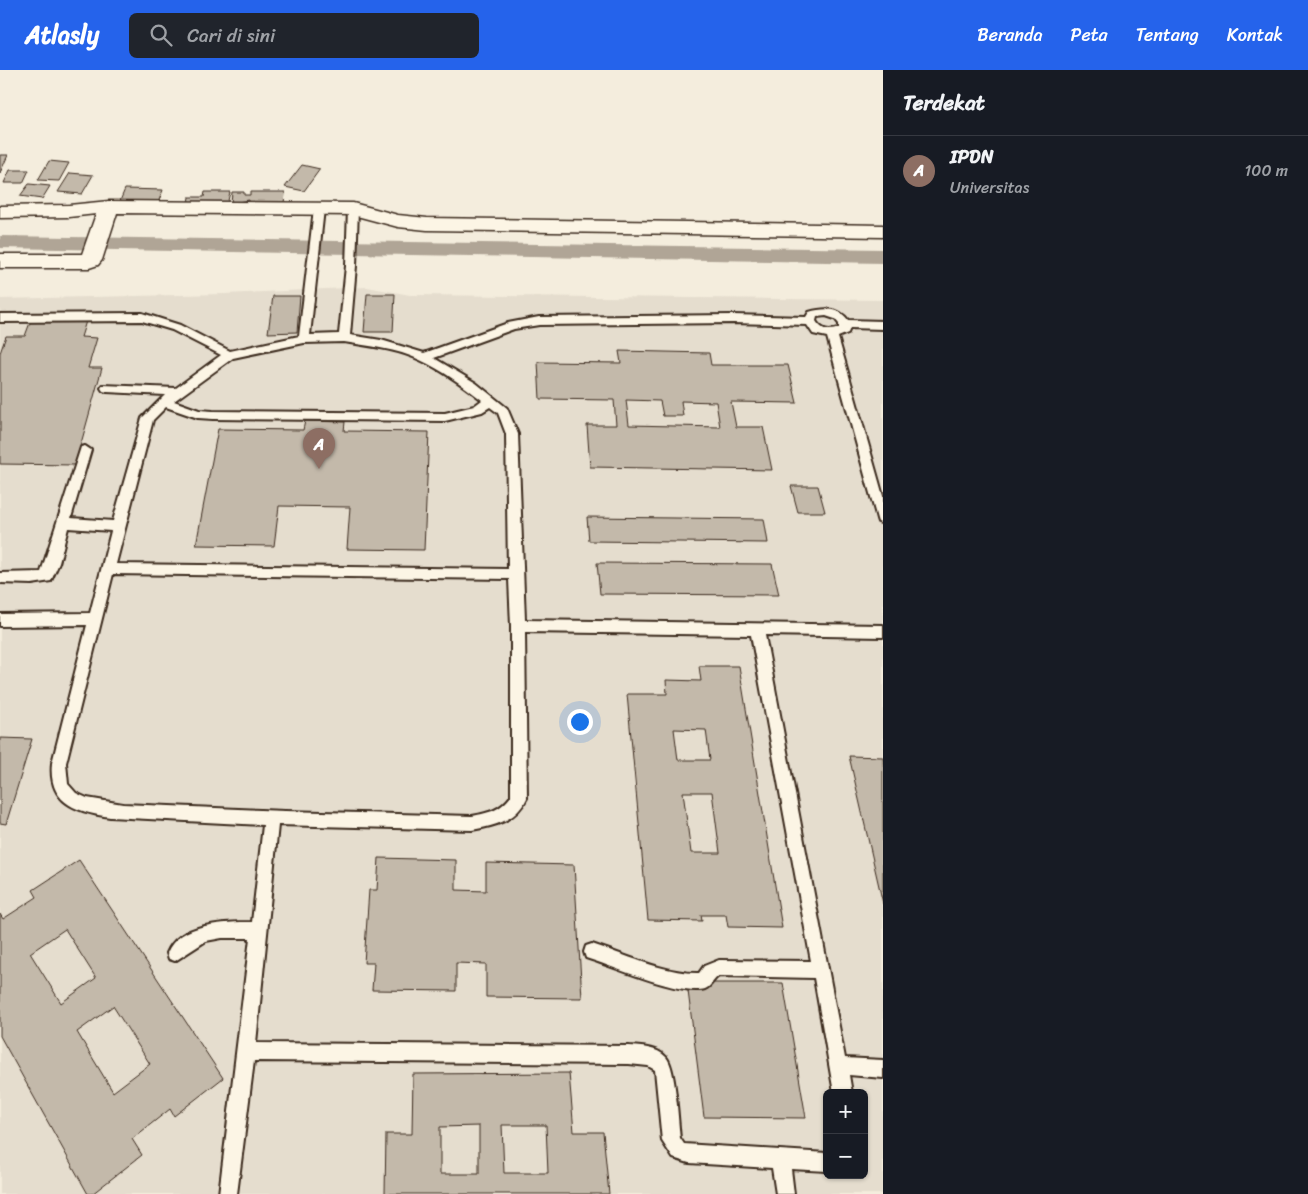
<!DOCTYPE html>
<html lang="id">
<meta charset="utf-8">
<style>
body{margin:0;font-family:Sriracha,sans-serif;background:#20242c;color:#f1f3f6}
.controls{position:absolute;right:15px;bottom:15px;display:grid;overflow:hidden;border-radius:8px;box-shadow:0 1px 4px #0004}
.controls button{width:45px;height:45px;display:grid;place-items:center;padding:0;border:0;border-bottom:1px solid #363941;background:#171b24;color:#f1f3f6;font:25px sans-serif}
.you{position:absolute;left:579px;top:651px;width:18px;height:18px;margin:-12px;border:4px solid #fff;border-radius:50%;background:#1a73e8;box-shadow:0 0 0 8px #1a73e833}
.badge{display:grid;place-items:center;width:32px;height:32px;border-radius:50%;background:#2563eb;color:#fff;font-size:16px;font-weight:700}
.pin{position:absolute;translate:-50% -41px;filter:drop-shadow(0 1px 2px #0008)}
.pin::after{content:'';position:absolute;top:26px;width:18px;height:15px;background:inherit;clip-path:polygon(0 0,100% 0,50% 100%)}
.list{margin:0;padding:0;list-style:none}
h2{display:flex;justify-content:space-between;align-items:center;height:65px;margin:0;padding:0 20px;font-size:21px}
h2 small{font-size:16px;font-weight:400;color:#9ea1a6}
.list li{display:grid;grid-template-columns:32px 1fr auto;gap:15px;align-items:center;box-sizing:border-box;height:70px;padding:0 20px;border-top:1px solid #363941}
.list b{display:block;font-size:19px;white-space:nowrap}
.list p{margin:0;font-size:16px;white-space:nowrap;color:#9ea1a6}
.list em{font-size:16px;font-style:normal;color:#9ea1a6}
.icon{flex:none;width:28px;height:28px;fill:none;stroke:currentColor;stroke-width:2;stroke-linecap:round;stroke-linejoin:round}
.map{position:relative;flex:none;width:883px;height:1124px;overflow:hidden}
header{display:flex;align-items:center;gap:30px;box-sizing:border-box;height:70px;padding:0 25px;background:#2563eb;color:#fff}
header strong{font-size:24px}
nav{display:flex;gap:28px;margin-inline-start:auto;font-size:18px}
.search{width:350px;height:45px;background:#20242c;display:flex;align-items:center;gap:12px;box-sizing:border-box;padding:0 18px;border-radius:8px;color:#9ea1a6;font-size:19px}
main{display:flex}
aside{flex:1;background:#171b24}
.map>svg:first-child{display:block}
.built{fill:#e5ddce;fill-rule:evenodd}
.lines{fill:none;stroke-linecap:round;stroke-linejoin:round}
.canal{fill:#b0a596;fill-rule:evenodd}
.building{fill:#c3b9aa;stroke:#3b2a1e;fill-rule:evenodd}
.lane-casing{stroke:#3b2a1e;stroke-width:4}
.street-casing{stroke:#3b2a1e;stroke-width:3}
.lane{fill:#fcf5e5;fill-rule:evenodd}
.street{fill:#fcf5e5;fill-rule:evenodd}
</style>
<header>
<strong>Atlasly</strong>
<div class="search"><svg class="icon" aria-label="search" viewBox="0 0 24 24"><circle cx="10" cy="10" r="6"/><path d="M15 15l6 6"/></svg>Cari di sini</div>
<nav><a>Beranda</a><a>Peta</a><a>Tentang</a><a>Kontak</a></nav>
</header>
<main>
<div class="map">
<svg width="883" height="1124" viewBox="0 0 883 1124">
<rect width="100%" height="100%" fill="#f4eddd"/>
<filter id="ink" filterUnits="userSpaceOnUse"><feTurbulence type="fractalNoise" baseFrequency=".02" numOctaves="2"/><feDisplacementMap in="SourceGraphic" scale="10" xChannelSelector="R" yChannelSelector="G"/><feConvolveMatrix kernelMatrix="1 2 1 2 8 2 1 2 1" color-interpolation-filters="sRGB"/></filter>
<g filter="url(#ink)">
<path class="built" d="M367 217 410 225 883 230V1124H0V229L224 224ZM827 1023H864V1105H827Z"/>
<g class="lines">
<path class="canal" d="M0 166 883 179V193L0 178Z"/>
</g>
<path class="building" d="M0 85H8L0 103Z
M49 91 69 93 59 111 38 110Z
M302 95 320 99 304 121 285 117Z
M10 100H29L23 113H4Z
M70 103 93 105 82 124 58 122Z
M29 114 50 116 42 129 20 126Z
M125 119 163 120 158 133 120 131Z
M205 122H230L227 135 188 133 189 127H204Z
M232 122H244V125H250V122H285L284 134 249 135V130L231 133Z
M367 224H395L393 262H364Z
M273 226H300L297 262 268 263Z
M31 250 86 251 81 267 97 268 88 298H102L75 395 0 394V283L6 266H25Z
M619 281 709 283 711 295H788L797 333 731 332 736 357H763L772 400 590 397 587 355H616L614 330 540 329 538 292 621 293ZM626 330 660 331 663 346H683L681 331 716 332 720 357 629 355Z
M305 351 345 352 344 361 429 362 424 480 347 479 350 437 279 436 274 476 196 475 218 359 303 360Z
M791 416H818L825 442H798Z
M587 447 764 449 768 473 589 471Z
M597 493 772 494 779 525 600 524Z
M699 596H739L782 858 728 857 726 845H701L702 851 648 850 627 624H667L666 610 701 611ZM674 659 706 660 710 690H678ZM683 722H712L720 783H691Z
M0 668 32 669 6 754 0 753Z
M849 686 883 687V834Z
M379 788 456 790V820L486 821V793L574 795 582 928 486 927V894L456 893V921L372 920 374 893H364L369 820H377Z
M79 790 223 1008 174 1046 170 1039 132 1069 142 1085 92 1124H88L0 966V844L3 849 37 827 33 820ZM65 859 96 908 61 933 30 883ZM113 936 150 994 113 1022 77 962Z
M687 913H783L806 1048 704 1047Z
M569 1003 574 1062H603L609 1124H385L386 1064H412L413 1004ZM502 1055H546L548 1103H504ZM479 1056V1104H440V1057Z"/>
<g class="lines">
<defs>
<path id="lane" d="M319 136 324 139 310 265 339 264 346 196 348 139 353 136 358 139 356 196 350 265 381 270 424 283 508 253 539 247 733 245 806 247 809 242C824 238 839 237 848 250L883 251V259L850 258 848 263 838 267 883 426V454L878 452 877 449 827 267 813 264 807 255 733 253 539 255 514 259 434 288 476 313 507 338 518 364 525 550 883 555V567L765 565 845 988 883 990V1008L849 1005 852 1023H834L814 908 719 906C713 909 712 916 705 919 682 926 617 898 592 890L586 888 584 882 586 876 592 874C623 884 666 904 699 903L704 896 719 890 811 891 751 565 525 562 527 728C516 751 495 756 472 760L278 755 256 973 629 976C641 977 657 977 666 987 676 997 678 1052 680 1068L684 1074 827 1083V1101L791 1099 794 1124H776L772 1098 689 1093 673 1088 662 1071 655 1000 648 996 629 994 254 991 237 1124H219L250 868H222L206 871 175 891 169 889 167 883C179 853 225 852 252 852L263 755 110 747C76 742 48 733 52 693L87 555 0 556V544L90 543 111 461 68 458 59 493 51 511 32 514 0 513V503L41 502 81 377 85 376 91 380 71 448 113 451 142 348 165 325 107 322 103 321 101 318 103 315 176 318 221 285 172 260 142 251 0 252V244L142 243 180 255 230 281 299 266 314 139ZM826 246 835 249 839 254V258C828 262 822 260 816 251L817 247ZM344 272C369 276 397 279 420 290 442 300 464 316 482 330L474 336 445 343 213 341 199 340 174 331 233 288 304 273ZM166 337 198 348 213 349 445 351 482 342 490 337 498 343 506 364 508 499 116 494 153 350ZM113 504 509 509 511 556V726C501 740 489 743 472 746L285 741 123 734 87 728 76 723 68 714 66 693Z"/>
<path id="street" d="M109 131 353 133 398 145 427 148 883 155V167L427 160 398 157 353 145 117 143 102 190 98 195 89 198H0V184H82L96 144 69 147 0 148V136L69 135Z"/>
</defs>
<use href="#lane" class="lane-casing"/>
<use href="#street" class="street-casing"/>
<use href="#lane" class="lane"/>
<use href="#street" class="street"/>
</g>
</g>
</svg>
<div class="controls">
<button>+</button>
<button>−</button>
</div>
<div class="you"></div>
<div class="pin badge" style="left:319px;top:399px;background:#8d6e63">A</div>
</div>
<aside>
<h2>Terdekat<small></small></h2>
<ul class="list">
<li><span class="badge" style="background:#8d6e63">A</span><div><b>IPDN</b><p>Universitas</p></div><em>100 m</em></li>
</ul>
</aside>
</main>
